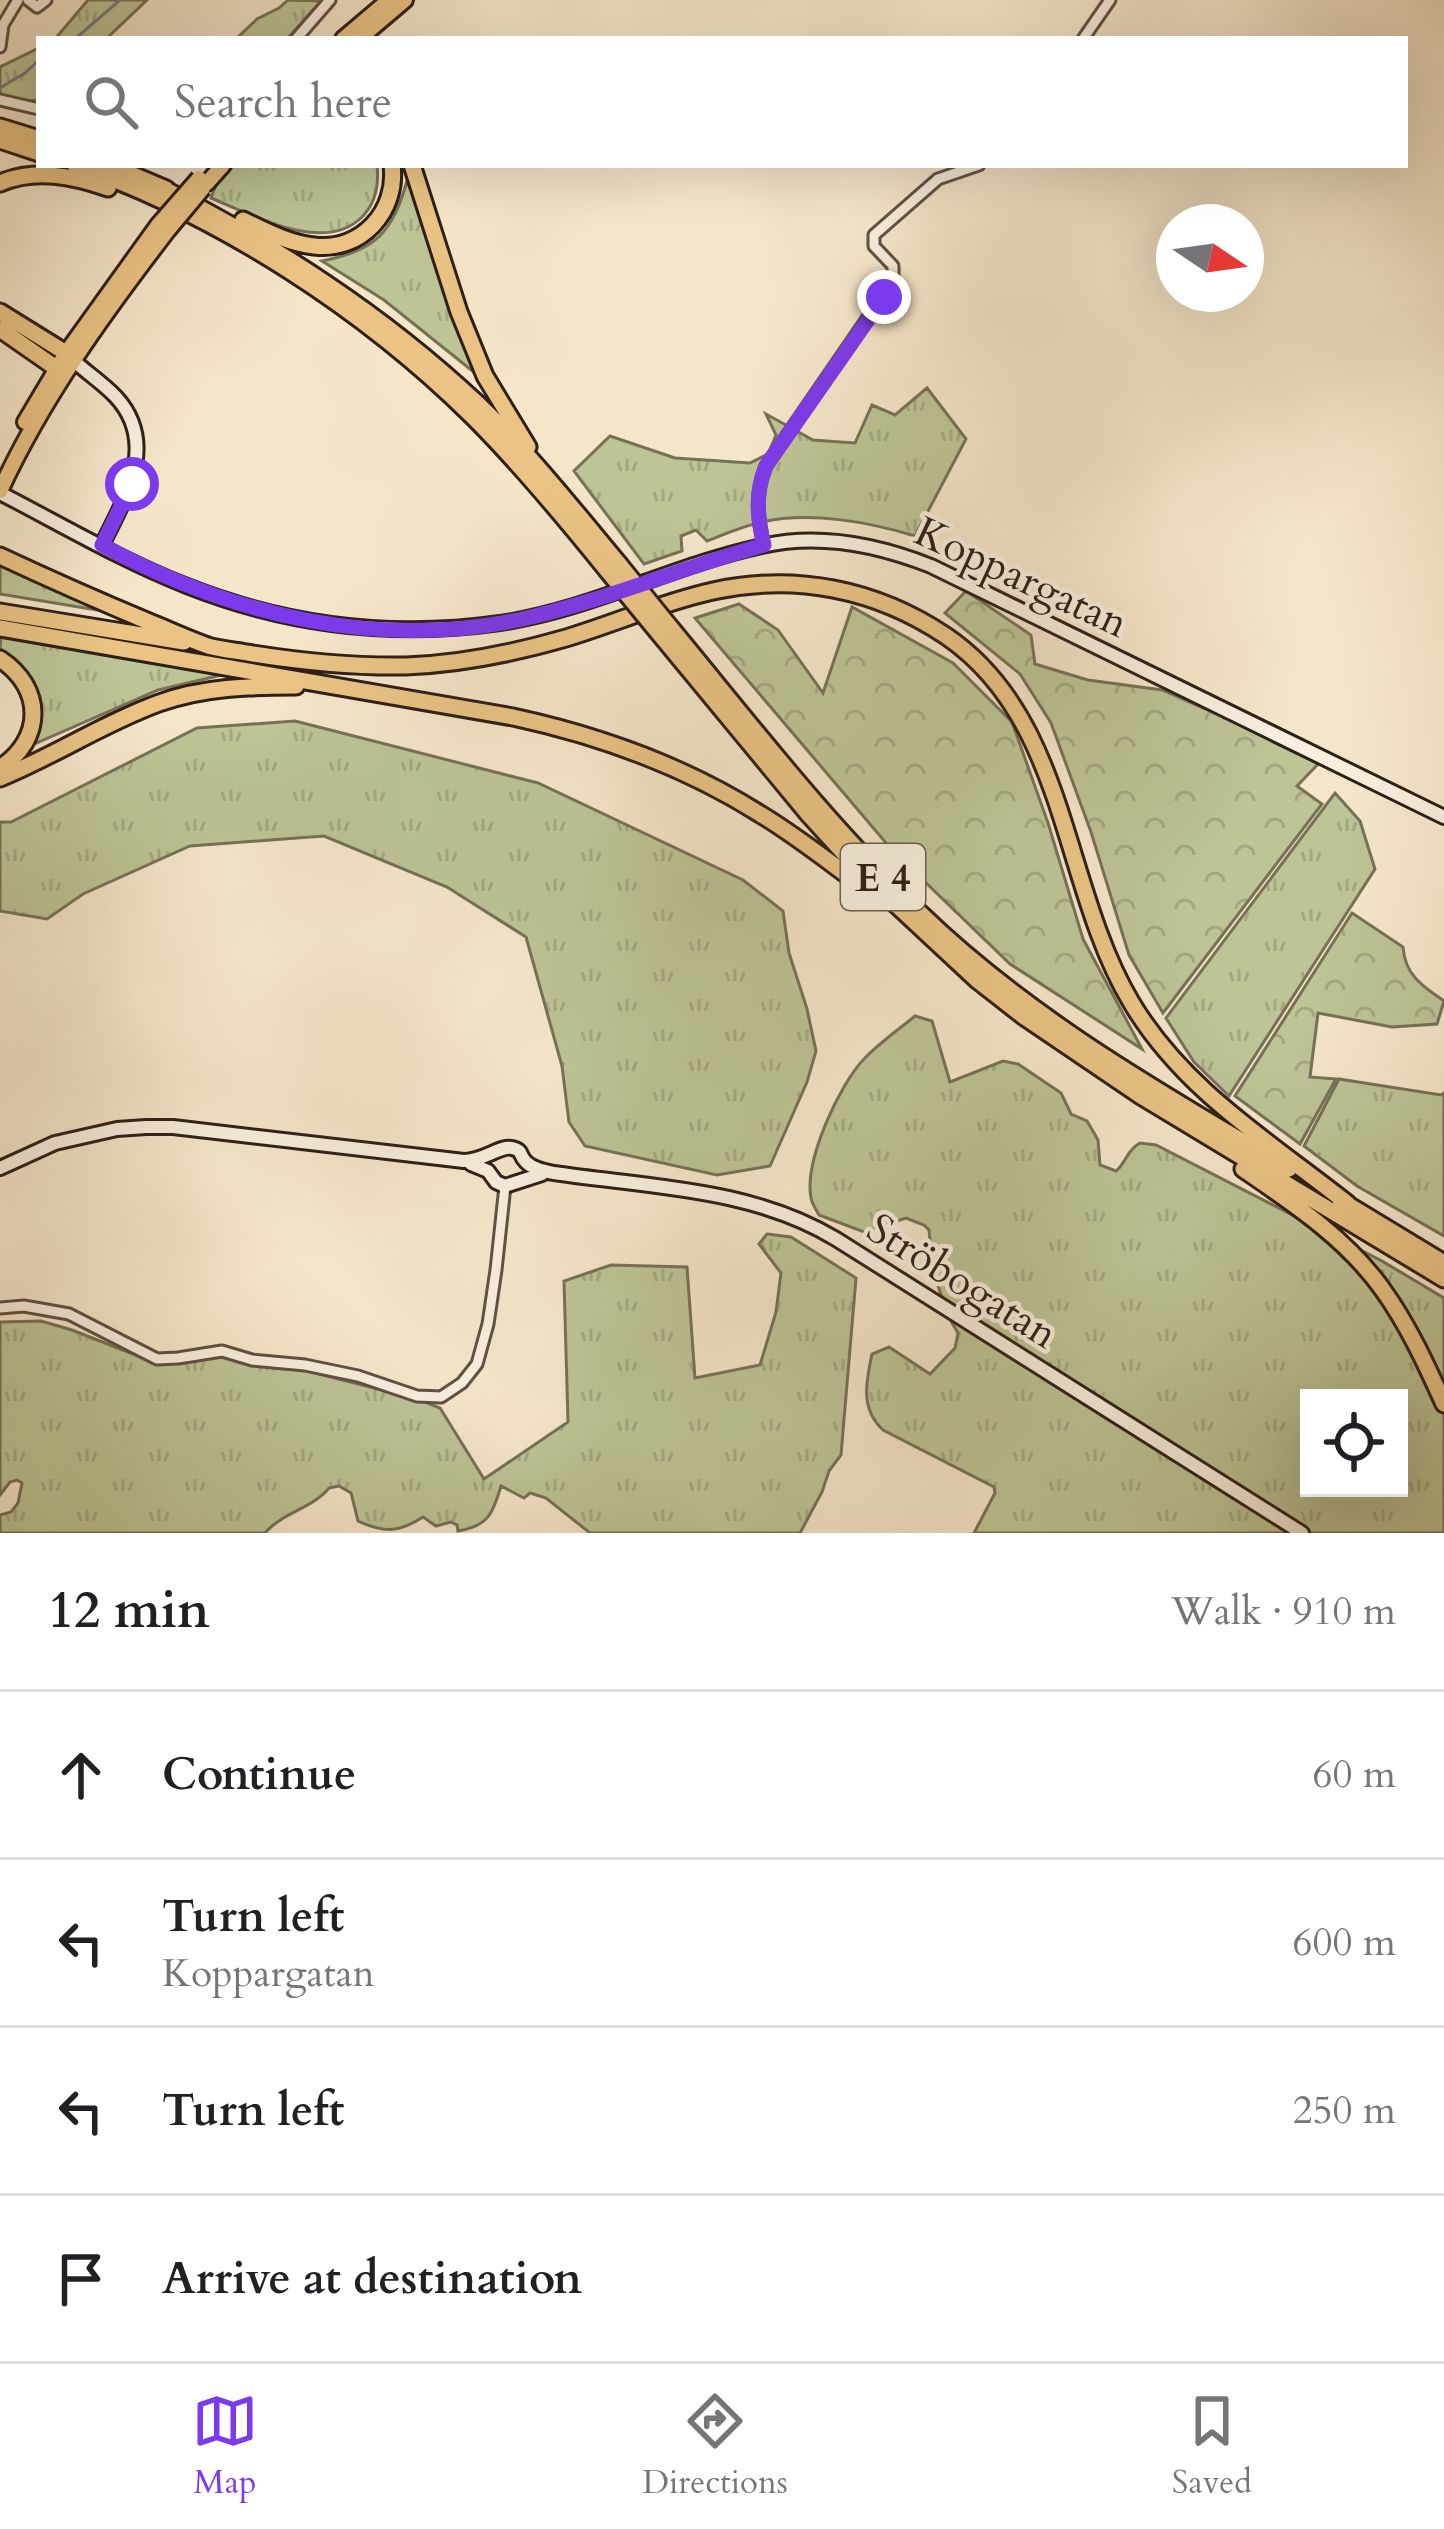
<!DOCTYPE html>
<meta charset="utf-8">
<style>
body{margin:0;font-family:Cardo,serif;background:#f2f2f2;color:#202124}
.controls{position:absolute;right:36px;bottom:36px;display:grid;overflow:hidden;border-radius:0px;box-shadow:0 12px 48px #0002}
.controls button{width:108px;height:108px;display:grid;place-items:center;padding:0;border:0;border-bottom:3px solid #e0e0e0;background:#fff;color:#202124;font:60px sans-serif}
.compass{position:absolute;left:1156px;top:204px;width:108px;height:108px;border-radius:50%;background:#fff;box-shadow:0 12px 48px #0002;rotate:103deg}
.stop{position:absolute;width:36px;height:36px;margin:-27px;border:9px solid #7c3aed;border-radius:50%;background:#fff}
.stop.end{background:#7c3aed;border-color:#fff;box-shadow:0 3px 12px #0008}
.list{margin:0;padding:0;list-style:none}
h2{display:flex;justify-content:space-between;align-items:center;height:156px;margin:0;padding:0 48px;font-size:51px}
h2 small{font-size:39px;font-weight:400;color:#757577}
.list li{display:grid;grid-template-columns:78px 1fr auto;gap:36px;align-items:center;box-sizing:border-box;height:168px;padding:0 48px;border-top:3px solid #e0e0e0}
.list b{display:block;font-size:45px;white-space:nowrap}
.list p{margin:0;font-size:39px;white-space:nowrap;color:#757577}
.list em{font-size:39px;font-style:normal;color:#757577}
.icon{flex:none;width:66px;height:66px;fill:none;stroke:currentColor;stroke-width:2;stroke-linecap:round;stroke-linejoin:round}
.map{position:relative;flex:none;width:1444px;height:1533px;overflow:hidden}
.search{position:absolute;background:#fff;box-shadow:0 12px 48px #0002;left:36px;right:36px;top:36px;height:132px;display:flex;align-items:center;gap:30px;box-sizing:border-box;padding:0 42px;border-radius:0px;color:#757577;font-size:45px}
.sheet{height:828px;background:#fff}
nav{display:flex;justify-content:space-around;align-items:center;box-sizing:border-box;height:168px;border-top:3px solid #e0e0e0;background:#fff;font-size:33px;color:#757577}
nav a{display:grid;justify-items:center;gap:6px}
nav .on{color:#7c3aed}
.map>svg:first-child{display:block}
.grass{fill:url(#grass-tufts);stroke:#767256;stroke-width:3;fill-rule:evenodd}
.forest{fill:url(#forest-crowns);stroke:#767256;stroke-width:3}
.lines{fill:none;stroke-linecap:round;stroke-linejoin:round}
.stream{stroke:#747d7e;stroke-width:3}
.street-casing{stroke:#605144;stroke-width:15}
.secondary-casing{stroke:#2e1f17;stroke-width:18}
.primary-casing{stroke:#2e1f17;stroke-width:20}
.highway-casing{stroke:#2e1f17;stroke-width:21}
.street{stroke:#f8efdd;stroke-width:9}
.secondary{stroke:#f8efdd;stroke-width:12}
.primary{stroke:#eac385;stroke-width:14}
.highway{stroke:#eac385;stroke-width:15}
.primary-bridge-casing{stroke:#2e1f17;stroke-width:20;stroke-linecap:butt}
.highway-bridge-casing{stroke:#2e1f17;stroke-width:21;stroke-linecap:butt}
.primary-bridge{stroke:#eac385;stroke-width:14}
.highway-bridge{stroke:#eac385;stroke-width:15}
.route{stroke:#7c3aed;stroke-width:15}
.labels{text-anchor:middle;stroke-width:9;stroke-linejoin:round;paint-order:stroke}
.shield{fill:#f8efdd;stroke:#6b5d52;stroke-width:3}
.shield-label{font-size:39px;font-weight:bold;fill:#2e1f17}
.street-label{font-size:42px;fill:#2e1f17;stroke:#f8efdd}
</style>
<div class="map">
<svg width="1444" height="1533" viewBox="0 0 1444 1533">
<defs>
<pattern id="grass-tufts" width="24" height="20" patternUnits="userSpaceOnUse" patternTransform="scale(3)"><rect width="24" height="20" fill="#bdc496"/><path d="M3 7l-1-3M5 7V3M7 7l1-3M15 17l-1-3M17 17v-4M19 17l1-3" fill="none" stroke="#a3a881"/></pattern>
<pattern id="forest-crowns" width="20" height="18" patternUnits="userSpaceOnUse" patternTransform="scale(3)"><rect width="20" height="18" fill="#bdc496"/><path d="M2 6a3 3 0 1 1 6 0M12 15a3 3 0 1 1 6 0" fill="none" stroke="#a3a881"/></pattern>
</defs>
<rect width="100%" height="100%" fill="#f5e6ca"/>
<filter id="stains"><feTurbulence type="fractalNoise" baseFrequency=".00167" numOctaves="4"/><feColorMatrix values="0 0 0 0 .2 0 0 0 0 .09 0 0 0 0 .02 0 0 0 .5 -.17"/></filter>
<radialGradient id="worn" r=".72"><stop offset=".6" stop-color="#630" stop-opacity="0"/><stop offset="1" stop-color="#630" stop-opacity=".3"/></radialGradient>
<path class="grass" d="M88 0H147L106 39H55Z
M288 0 321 1 287 39H236L257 19 279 8Z
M39 48V100L0 104V67Z
M234 165H377C379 184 376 203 362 217 324 255 252 215 211 198L217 182Z
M407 181 416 201 475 373 384 300 322 261C376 250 392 233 407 181Z
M927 388 966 439 915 536C869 522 810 511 762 522 743 526 725 534 707 541L696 530 681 536 682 551 644 564 574 471 610 436 675 458 750 463 768 454 776 435 766 414 813 440 855 443 872 405 895 415Z
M0 565 109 612 0 594Z
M1 634 226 674 158 690 32 745C44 693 40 684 0 648Z
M295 721 538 783 743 880 783 911 789 953 807 1009 816 1051 807 1082 770 1166 717 1175 585 1146 569 1122 562 1066 526 937 447 887 324 836 190 846 83 894 47 919 0 911V822H11L197 728Z
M1335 793 1360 821 1375 869 1229 1096 1194 1062 1166 1018Z
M915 1016 932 1021 950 1082 1003 1061 1018 1064 1061 1093 1071 1114 1087 1121 1098 1140 1100 1165 1116 1171C1126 1163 1127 1150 1140 1143L1156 1145 1382 1261 1444 1298V1533H974L995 1493 994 1487 883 1430C860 1409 866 1382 872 1354L889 1347 930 1374 955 1348 958 1333C940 1306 931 1262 929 1230L924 1225 906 1218 864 1232 819 1215C816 1209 812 1204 811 1198 804 1161 839 1085 864 1059 879 1043 898 1030 915 1016ZM1309 1398H1399V1488H1309Z
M1339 1079 1441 1095 1444 1093V1236L1357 1186 1304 1146Z
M767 1234 791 1237 856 1278 841 1455 829 1471 822 1492 800 1533H590L546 1498 530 1493 524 1498 501 1486C493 1514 488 1526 458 1531L457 1525 451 1522 436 1526 423 1517C398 1533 384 1533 358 1521L351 1493 339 1486 329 1488C312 1509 283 1512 265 1533H0V1515L11 1512 18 1503 22 1483 17 1480 10 1482 0 1495V1322L41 1321 72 1330 158 1364 224 1356 280 1364 417 1399 440 1408 484 1479 568 1422 564 1281 611 1265 687 1267 695 1378 760 1365 776 1312 781 1273 759 1244Z"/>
<path class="forest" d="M966 591 1031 635 1035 664 1088 680 1162 690 1322 760 1297 786 1322 804 1163 1013 1129 955 1091 832 1051 723 1020 674 945 613Z
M739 604 778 630 823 693 852 607 953 663 1012 722 1048 823 1083 939 1142 1049 1010 964 892 850 695 618Z
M1352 913 1403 947C1405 975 1422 986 1444 1001L1437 1024 1392 1027 1318 1013 1310 1077 1336 1079 1300 1144 1235 1096Z"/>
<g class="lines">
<path class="stream" d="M75 39 120 0
M0 88 25 73 39 60"/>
<defs>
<path id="street" d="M28 0 37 7 46 0
M296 39 330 0
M1083 39 1110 0
M0 47 3 25 18 0
M0 100 39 109
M764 545C757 517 755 493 766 466L893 281V266L874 246V235L938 179 979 165
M0 1308 24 1306 69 1314 157 1359 178 1358 222 1351 252 1360 305 1365 358 1376 417 1396 441 1397 462 1383 477 1364 488 1324 496 1270 505 1186"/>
<path id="secondary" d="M67 354C82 370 101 381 116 397 159 444 125 498 102 545
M0 493C62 525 123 561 187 586 288 626 393 638 500 623 590 610 673 565 762 546 818 533 878 545 931 566L1444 817
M471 1164 488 1171 496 1182 505 1186 542 1174
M0 1168 55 1143 117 1129 146 1127H173L464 1161C483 1161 501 1145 512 1148 524 1151 518 1154 526 1162 533 1169 544 1171 554 1173 649 1187 752 1188 836 1239L1302 1533"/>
<path id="primary" d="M343 39 389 0
M359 39 405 0
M207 183 223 165
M25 422 66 353 158 225
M0 491C43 397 105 312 168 230"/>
<path id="highway" d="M0 127 39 139
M0 140 39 153
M75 165C219 215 365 310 474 418 521 465 564 517 606 569
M109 165 166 189
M412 165 459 312 485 376 528 447
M0 183C36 168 73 176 108 188
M158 186C276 246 381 313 478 404 529 453 574 510 619 564
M243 220C266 231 288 243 314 246 361 252 398 211 392 165
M0 312 66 353
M0 329 56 368
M0 556C49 579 99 601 149 622 169 630 188 639 208 646 222 650 238 651 253 654 304 662 354 667 406 666 460 664 514 653 566 638 615 623 663 602 713 591 795 573 876 589 946 636 1068 719 1061 884 1131 1002 1183 1090 1270 1142 1348 1204
M0 612 184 642
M670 627C751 725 829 827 922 915 1030 1019 1161 1093 1289 1169
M0 628 513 717C601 736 684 766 760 814 800 838 835 867 873 894
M657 631 809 815 860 871 977 980 1023 1016 1141 1096 1444 1279
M0 659C44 688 44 739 0 768
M0 778C54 756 104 723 159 703 203 687 250 686 296 686
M1243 1169C1294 1204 1347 1239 1383 1290 1408 1325 1426 1364 1444 1404
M1340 1200 1444 1263"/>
</defs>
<use href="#street" class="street-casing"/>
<use href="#secondary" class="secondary-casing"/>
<use href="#primary" class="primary-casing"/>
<use href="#highway" class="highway-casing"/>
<use href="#street" class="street"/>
<use href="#secondary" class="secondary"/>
<use href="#primary" class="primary"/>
<use href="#highway" class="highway"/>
<defs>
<path id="primary-bridge" d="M158 225 199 178
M168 230 203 188"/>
<path id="highway-bridge" d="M619 564 670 627
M606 569 657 631"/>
</defs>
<use href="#primary-bridge" class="primary-bridge-casing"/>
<use href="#highway-bridge" class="highway-bridge-casing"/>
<use href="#primary-bridge" class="primary-bridge"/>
<use href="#highway-bridge" class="highway-bridge"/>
</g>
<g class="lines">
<path class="route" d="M132 484 102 545C232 616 381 651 527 618 608 599 685 567 764 545 757 517 755 493 766 466L884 297"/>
</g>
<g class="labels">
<rect class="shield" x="841" y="844" width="84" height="66" rx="9"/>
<g class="shield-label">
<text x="883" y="891">E 4</text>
</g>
<g class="street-label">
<text transform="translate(1022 576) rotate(25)" y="15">Koppargatan</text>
<text transform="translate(963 1280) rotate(32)" y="15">Ströbogatan</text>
</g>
</g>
<rect width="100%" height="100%" filter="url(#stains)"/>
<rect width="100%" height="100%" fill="url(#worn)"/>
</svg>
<div class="controls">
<button><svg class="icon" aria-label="locate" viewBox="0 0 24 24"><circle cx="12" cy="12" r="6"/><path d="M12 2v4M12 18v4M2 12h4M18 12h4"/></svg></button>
</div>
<svg class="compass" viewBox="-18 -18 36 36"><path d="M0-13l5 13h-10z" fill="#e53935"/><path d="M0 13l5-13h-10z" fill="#757577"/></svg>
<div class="stop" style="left:132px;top:484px"></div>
<div class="stop end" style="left:884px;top:297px"></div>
<div class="search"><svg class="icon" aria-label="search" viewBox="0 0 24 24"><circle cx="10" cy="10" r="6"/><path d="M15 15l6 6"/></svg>Search here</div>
</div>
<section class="sheet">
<h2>12 min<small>Walk · 910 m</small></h2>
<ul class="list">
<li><svg class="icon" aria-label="ahead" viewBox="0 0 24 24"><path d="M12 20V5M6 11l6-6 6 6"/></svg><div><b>Continue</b></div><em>60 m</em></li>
<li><svg class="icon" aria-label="left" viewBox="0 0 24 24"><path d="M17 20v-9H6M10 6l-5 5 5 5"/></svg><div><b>Turn left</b><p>Koppargatan</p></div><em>600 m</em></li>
<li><svg class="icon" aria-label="left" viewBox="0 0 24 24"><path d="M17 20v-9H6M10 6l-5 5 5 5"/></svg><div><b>Turn left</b></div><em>250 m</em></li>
<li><svg class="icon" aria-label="arrive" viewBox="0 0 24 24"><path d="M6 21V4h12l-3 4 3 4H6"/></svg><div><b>Arrive at destination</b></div></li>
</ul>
</section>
<nav>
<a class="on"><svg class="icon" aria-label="map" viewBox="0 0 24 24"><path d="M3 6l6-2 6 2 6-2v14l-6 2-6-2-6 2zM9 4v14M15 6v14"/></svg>Map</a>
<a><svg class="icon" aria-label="directions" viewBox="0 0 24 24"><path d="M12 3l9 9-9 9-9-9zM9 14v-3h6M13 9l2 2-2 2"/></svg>Directions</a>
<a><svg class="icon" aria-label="saved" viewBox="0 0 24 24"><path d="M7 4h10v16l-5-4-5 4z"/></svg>Saved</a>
</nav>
